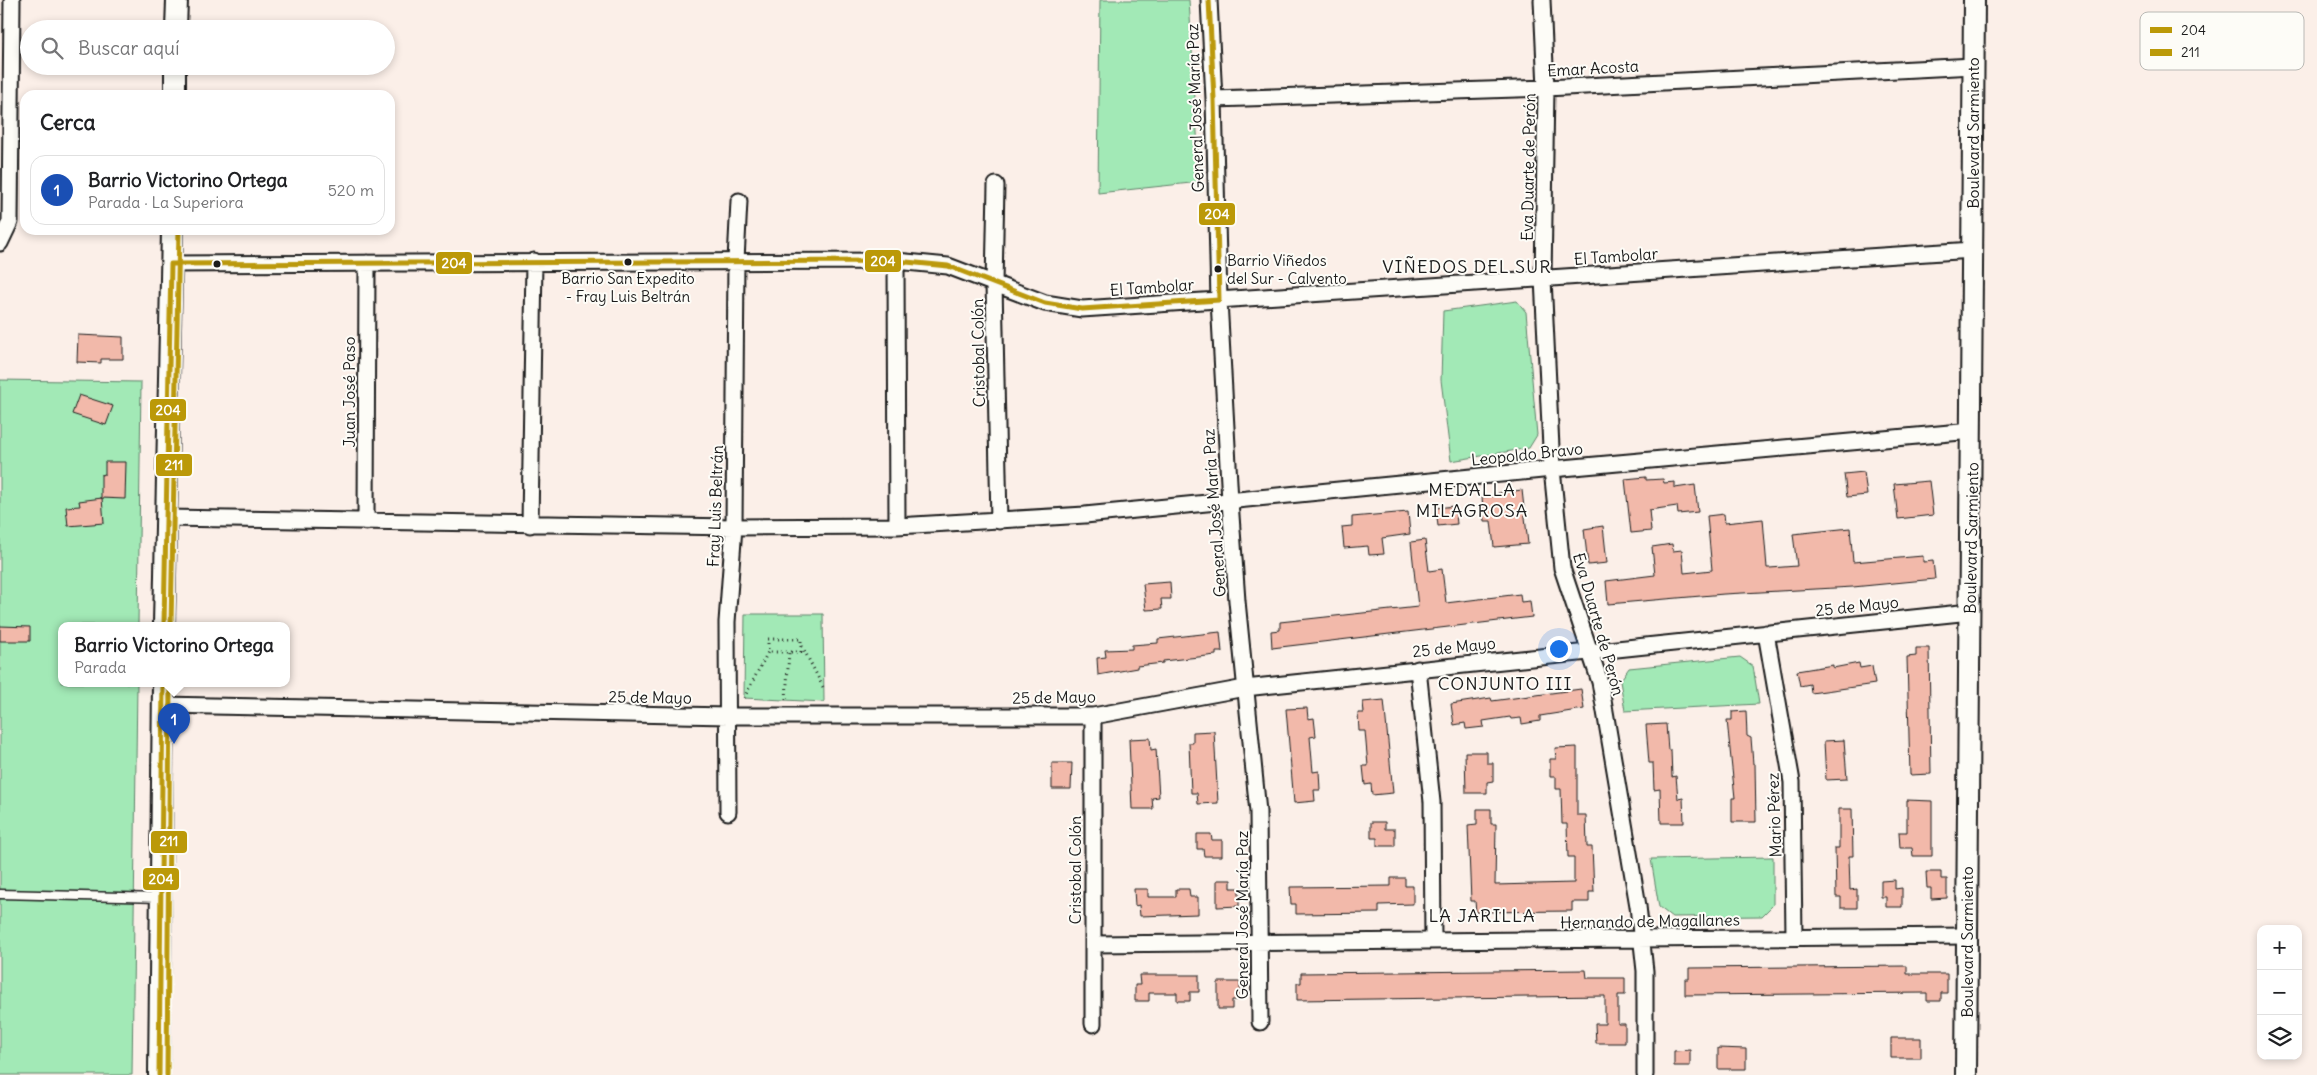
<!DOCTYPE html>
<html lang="es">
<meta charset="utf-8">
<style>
body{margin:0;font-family:Delius,sans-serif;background:#f2f2f2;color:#202124}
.controls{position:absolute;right:15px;bottom:15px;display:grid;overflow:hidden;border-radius:10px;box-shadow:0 2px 8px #0003}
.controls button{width:45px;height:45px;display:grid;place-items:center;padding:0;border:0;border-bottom:1px solid #e0e0e0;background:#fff;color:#202124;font:25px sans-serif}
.you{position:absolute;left:1558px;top:648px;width:18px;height:18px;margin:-12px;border:4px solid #fff;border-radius:50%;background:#1a73e8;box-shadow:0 0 0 8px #1a73e833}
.badge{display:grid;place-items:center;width:32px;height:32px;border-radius:50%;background:#c8321e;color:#fff;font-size:16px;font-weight:700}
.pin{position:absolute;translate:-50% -41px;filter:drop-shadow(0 1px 2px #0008)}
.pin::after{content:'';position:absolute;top:26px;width:18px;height:15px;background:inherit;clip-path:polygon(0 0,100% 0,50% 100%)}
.popup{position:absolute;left:58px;top:622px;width:232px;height:65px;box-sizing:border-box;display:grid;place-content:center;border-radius:10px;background:#fff;filter:drop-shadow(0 1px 4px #0005);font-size:16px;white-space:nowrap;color:#757577}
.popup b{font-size:19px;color:#202124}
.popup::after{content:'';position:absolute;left:50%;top:100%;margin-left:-10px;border:10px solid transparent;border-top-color:#fff}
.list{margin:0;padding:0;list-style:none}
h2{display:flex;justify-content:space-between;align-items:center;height:65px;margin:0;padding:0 20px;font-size:21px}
h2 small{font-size:16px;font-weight:400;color:#757577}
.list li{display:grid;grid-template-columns:32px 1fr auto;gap:15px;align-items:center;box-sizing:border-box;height:70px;margin:0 10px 10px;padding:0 10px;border:1px solid #e0e0e0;border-radius:15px}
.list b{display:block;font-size:19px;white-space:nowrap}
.list p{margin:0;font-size:16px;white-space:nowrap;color:#757577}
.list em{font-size:16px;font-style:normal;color:#757577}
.icon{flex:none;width:28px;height:28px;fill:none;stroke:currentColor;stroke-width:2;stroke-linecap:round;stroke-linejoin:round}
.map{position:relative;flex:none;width:2317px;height:1075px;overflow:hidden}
.search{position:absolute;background:#fff;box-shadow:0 2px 8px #0003;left:20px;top:20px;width:375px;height:55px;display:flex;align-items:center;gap:12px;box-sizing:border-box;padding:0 18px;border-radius:28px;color:#757577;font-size:19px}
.panel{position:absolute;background:#fff;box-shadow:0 2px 8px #0003;left:20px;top:90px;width:375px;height:145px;border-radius:15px}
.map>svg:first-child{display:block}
.green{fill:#a2e9b6;stroke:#5f8269}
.building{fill:#f2b9aa;stroke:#1c1c1c}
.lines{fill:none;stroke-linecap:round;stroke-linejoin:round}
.lane-casing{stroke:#1c1c1c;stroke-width:11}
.street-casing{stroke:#1c1c1c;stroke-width:19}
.secondary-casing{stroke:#1c1c1c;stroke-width:24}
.path{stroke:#1c1c1c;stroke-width:3;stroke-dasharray:1 4;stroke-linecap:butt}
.lane{stroke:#fdfcf7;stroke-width:8}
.street{stroke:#fdfcf7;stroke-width:15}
.secondary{stroke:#fdfcf7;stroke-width:20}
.bus-1-casing{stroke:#fdfcf7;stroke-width:9}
.bus-2-casing{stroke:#fdfcf7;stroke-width:9}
.bus-1{stroke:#bb9908;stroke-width:5}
.bus-2{stroke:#bb9908;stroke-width:5}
.bus-dot{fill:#1c1c1c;stroke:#fdfcf7;stroke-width:2}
.labels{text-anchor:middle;stroke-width:4;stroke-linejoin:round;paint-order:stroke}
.bus-label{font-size:15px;fill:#1c1c1c;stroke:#fdfcf7;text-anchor:start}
.street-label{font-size:16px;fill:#1c1c1c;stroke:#fdfcf7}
.neighbourhood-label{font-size:18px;letter-spacing:1px;fill:#1c1c1c;stroke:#fdfcf7}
.key{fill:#fdfcf7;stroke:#bab9b5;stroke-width:1}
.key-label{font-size:14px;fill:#1c1c1c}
.line-badge{stroke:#fdfcf7;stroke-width:2}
.badge-label{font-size:14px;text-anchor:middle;font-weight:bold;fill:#fff}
</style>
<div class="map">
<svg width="2317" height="1075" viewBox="0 0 2317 1075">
<rect width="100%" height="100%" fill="#fbefe8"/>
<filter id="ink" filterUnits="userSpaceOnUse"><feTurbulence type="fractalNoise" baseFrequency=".02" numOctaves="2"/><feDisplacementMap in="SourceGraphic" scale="10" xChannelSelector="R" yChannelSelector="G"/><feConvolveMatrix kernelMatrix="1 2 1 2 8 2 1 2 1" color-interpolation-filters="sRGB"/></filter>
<g filter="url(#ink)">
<path class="green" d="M1100 0H1189L1200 182 1098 193Z
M1517 301 1526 312 1537 435 1529 448 1451 461 1441 380 1443 311Z
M0 380 141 382 138 625H61V683H137L132 1075H0Z
M745 614H823L824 702 744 698Z
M1740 657 1753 666 1759 704 1625 711 1620 681 1629 668Z
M1773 857V905L1762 916 1672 917 1659 907 1651 859Z"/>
<path class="building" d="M78 335 123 337V359H101V363L77 362Z
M79 395 113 406 106 425 72 414Z
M105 462H126L125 499 101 498V475L105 474Z
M1864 472 1867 495 1847 497 1844 474Z
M1646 477V480L1663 479 1664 483 1675 482V488L1695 485 1698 512 1678 514 1677 506 1649 510 1651 531 1631 533 1625 479Z
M1929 481 1933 515 1898 519 1894 484Z
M1522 490 1528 544 1494 547 1491 521H1484L1482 497 1498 496V493Z
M102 498 104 523 68 526 66 507 80 506 79 501Z
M1455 506 1457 524 1438 526 1436 508Z
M1408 512 1410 534 1382 538 1384 554 1369 555 1368 546 1344 548 1342 527 1352 526V517Z
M1724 514 1725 523 1763 519 1767 568H1770L1797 566 1793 534 1850 528 1853 562 1923 556V562L1933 561 1935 579 1853 587 1724 594 1608 604 1606 581 1655 575 1652 547 1672 544 1673 551 1682 550 1684 573 1712 570 1707 516Z
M1603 526 1607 563 1588 565 1584 529Z
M1425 540 1429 571 1442 569 1446 603 1520 594 1521 602 1530 601 1532 617 1272 648 1271 631 1280 630V622L1418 607 1411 542Z
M1170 582 1171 599H1161L1162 609 1146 610 1143 584Z
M0 626 30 627V641H0Z
M1220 632 1222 652H1216V655L1163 661V663L1137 666V668L1098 675 1097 658 1106 657 1105 650 1132 649V645L1158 643V639Z
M1916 648H1929L1931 774 1910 775 1907 657 1916 656Z
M1859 663 1860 668 1872 666 1875 684 1811 693 1810 684 1800 686 1797 671 1833 665V668Z
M1581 689 1584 709 1540 716V721L1522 724 1521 718 1511 719 1510 717 1483 721 1484 727 1466 729 1465 723 1454 725 1451 704 1491 698 1492 701Z
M1384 700 1393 793 1372 795 1371 784 1365 785 1363 766H1368L1365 731H1359L1358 713H1364L1363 702Z
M1307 708 1308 719 1314 718 1316 736 1310 737 1313 772 1319 771 1320 790H1314L1315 801 1294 803 1286 709Z
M1746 711 1747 736 1751 738 1753 764H1755L1756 822H1732V798H1735L1727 720H1732V712Z
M1666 724 1668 750H1671L1672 777 1676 776 1678 799 1683 798 1684 823H1661L1660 789 1654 790 1653 763H1649L1646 725Z
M1214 731 1218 803 1198 804 1197 793H1191L1189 743H1193V732Z
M1150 738 1151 750 1156 749 1159 797 1152 798 1153 809H1132L1129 739Z
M1844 740 1847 779 1826 780 1824 741Z
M1577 747V815H1586L1587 847H1592L1594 892H1589V902H1572V911L1476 912 1475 901H1471L1468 825 1477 824V809H1491V824H1496L1495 885 1574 883V857H1568L1567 824H1562L1561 789H1556V777H1550V759H1556L1555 748Z
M1465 752H1487V763H1493V781L1487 782V793H1466Z
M1052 763H1072L1071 789H1052Z
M1907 800 1932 801V856H1913L1912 848H1900L1899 832H1907Z
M1839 809H1852L1853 856H1849L1850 890 1857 889V908H1841V897H1836L1835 848H1839Z
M1371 822H1385V829H1395V846H1377V838H1371Z
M1197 834H1211L1212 840H1222V856H1204L1203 849H1197Z
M1926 872H1941V879H1947V898L1931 899V888H1927Z
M1391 878H1405V886H1413V904L1379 905V913L1296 914V904H1291L1290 887 1391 886Z
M1217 880H1231V888H1239V906L1217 907Z
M1895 880V889L1902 888V907H1886V897H1881V881Z
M1134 889H1148V897H1176V889H1189L1190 897H1198V914L1140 916 1139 905 1135 906Z
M1907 966V974H1947V993H1941V1001H1927V993L1685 995V979H1689V968Z
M1586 970 1587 978H1625V995H1618V1024H1625V1043H1596L1595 1024H1605V996L1297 1000V983H1301V973Z
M1139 975H1199V992H1190V1001H1177V993H1149V1001H1135V985H1140Z
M1218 982H1240V1000H1232V1009H1218Z
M1891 1038H1921V1058H1891Z
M1718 1048 1746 1049V1069H1718Z
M1690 1050V1066H1674V1051Z"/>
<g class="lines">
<defs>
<path id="lane" d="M0 894 161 898"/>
<path id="street" d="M1209 0 1214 99 1219 300 1230 501 1237 601 1258 812 1260 1022
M1542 0 1546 88 1543 278 1552 469 1562 568 1600 682 1638 906 1645 971V1075
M1214 99 1546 88 1974 66
M996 185 994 284 999 521
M0 243 10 222 12 0
M896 261 897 526
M171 264 896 261 948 266 1045 303 1082 309 1973 250
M166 518 734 527 897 526 1085 515 1552 469 1972 431
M366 522 367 263
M530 525 534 261
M1766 633 1792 782 1794 937
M1418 669 1432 802 1433 941
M162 705 728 716H1093L1245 688 1970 612
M728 812 727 622 734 527 736 260 739 201
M1093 944 1967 936
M1093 1024V716"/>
<path id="secondary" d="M176 29 177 0
M175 95V66
M164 625 172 230
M159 1075 163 683
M1966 1075 1974 0"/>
</defs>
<use href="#lane" class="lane-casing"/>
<use href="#street" class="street-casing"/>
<use href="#secondary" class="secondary-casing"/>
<path class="path" d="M802 646 824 689
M744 698 768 652V639H801V652H768
M786 699 789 652"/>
<use href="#lane" class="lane"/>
<use href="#street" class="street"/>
<use href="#secondary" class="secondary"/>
<defs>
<path id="bus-1" d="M164 625 171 264 896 261 948 266 1045 303 1082 309 1219 300 1214 99 1209 0
M159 1075 163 683"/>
<path id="bus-2" d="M171 625 179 230
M167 1075 170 683"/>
</defs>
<use href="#bus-1" class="bus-1-casing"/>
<use href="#bus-2" class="bus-2-casing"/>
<use href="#bus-1" class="bus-1"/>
<use href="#bus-2" class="bus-2"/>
</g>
</g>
<g class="bus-dot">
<circle cx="628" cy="262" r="4.5"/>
<circle cx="217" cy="264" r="4.5"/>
<circle cx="1218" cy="269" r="4.5"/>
</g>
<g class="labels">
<g class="bus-label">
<text x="1227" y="266">Barrio Viñedos<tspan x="1227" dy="18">del Sur - Calvento</tspan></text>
<text x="628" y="284" text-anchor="middle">Barrio San Expedito<tspan x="628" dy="18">- Fray Luis Beltrán</tspan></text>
</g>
<g class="street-label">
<text transform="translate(1593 68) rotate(-3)" y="6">Emar Acosta</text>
<text transform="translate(1195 108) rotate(-92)" y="6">General José María Paz</text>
<text transform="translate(1973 133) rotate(-90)" y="6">Boulevard Sarmiento</text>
<text transform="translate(1528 167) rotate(-89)" y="6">Eva Duarte de Perón</text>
<text transform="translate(1616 256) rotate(-4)" y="6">El Tambolar</text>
<text transform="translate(1152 287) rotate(-4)" y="6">El Tambolar</text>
<text transform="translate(978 353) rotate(-91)" y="6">Cristobal Colón</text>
<text transform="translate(349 392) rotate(-90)" y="6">Juan José Paso</text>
<text transform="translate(1527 454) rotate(-6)" y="6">Leopoldo Bravo</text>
<text transform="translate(715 506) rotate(-88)" y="6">Fray Luis Beltrán</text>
<text transform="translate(1214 513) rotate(-94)" y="6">General José María Paz</text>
<text transform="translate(1971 538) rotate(-89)" y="6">Boulevard Sarmiento</text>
<text transform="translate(1857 606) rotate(-6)" y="6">25 de Mayo</text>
<text transform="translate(1599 624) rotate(74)" y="6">Eva Duarte de Perón</text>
<text transform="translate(1454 647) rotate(-6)" y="6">25 de Mayo</text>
<text transform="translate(650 697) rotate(1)" y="6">25 de Mayo</text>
<text transform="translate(1054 697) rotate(-1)" y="6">25 de Mayo</text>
<text transform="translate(1774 815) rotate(-92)" y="6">Mario Pérez</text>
<text transform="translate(1075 870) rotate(-90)" y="6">Cristobal Colón</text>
<text transform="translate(1242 915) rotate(-90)" y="6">General José María Paz</text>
<text transform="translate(1650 921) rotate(-1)" y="6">Hernando de Magallanes</text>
<text transform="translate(1967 942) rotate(-90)" y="6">Boulevard Sarmiento</text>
</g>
<g class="neighbourhood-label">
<text x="1467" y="273">VIÑEDOS DEL SUR</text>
<text x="1472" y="496">MEDALLA<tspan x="1472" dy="21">MILAGROSA</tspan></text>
<text x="1505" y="690">CONJUNTO III</text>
<text x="1482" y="922">LA JARILLA</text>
</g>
</g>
<rect x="2140" y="12" width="164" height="58" rx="8" class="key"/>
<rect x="2150" y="27" width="22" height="6" fill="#bb9908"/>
<rect x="2150" y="49" width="22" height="7" fill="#bb9908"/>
<g class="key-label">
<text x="2181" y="35">204</text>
<text x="2181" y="57">211</text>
</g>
<g class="line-badge">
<rect x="1198" y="202" width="38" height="24" rx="5" fill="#bb9908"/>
<rect x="864" y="249" width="38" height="24" rx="5" fill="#bb9908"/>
<rect x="435" y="251" width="38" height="24" rx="5" fill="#bb9908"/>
<rect x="149" y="398" width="38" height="24" rx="5" fill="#bb9908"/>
<rect x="155" y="453" width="38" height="24" rx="5" fill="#bb9908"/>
<rect x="150" y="830" width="38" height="24" rx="5" fill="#bb9908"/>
<rect x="142" y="867" width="38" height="24" rx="5" fill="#bb9908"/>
</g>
<g class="badge-label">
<text x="1217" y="219">204</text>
<text x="883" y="266">204</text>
<text x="454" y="268">204</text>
<text x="168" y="415">204</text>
<text x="174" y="470">211</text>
<text x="169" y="846">211</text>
<text x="161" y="884">204</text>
</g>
</svg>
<div class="controls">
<button>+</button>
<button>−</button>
<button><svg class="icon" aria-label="layers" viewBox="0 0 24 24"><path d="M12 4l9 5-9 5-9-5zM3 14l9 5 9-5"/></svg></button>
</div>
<div class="you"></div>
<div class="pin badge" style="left:174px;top:744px;background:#1a4fb4">1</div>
<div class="popup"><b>Barrio Victorino Ortega</b>Parada</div>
<div class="search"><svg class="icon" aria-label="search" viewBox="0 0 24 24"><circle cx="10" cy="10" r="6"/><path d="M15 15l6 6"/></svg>Buscar aquí</div>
<section class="panel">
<h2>Cerca<small></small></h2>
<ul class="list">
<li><span class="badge" style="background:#1a4fb4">1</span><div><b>Barrio Victorino Ortega</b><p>Parada · La Superiora</p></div><em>520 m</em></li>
</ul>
</section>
</div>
